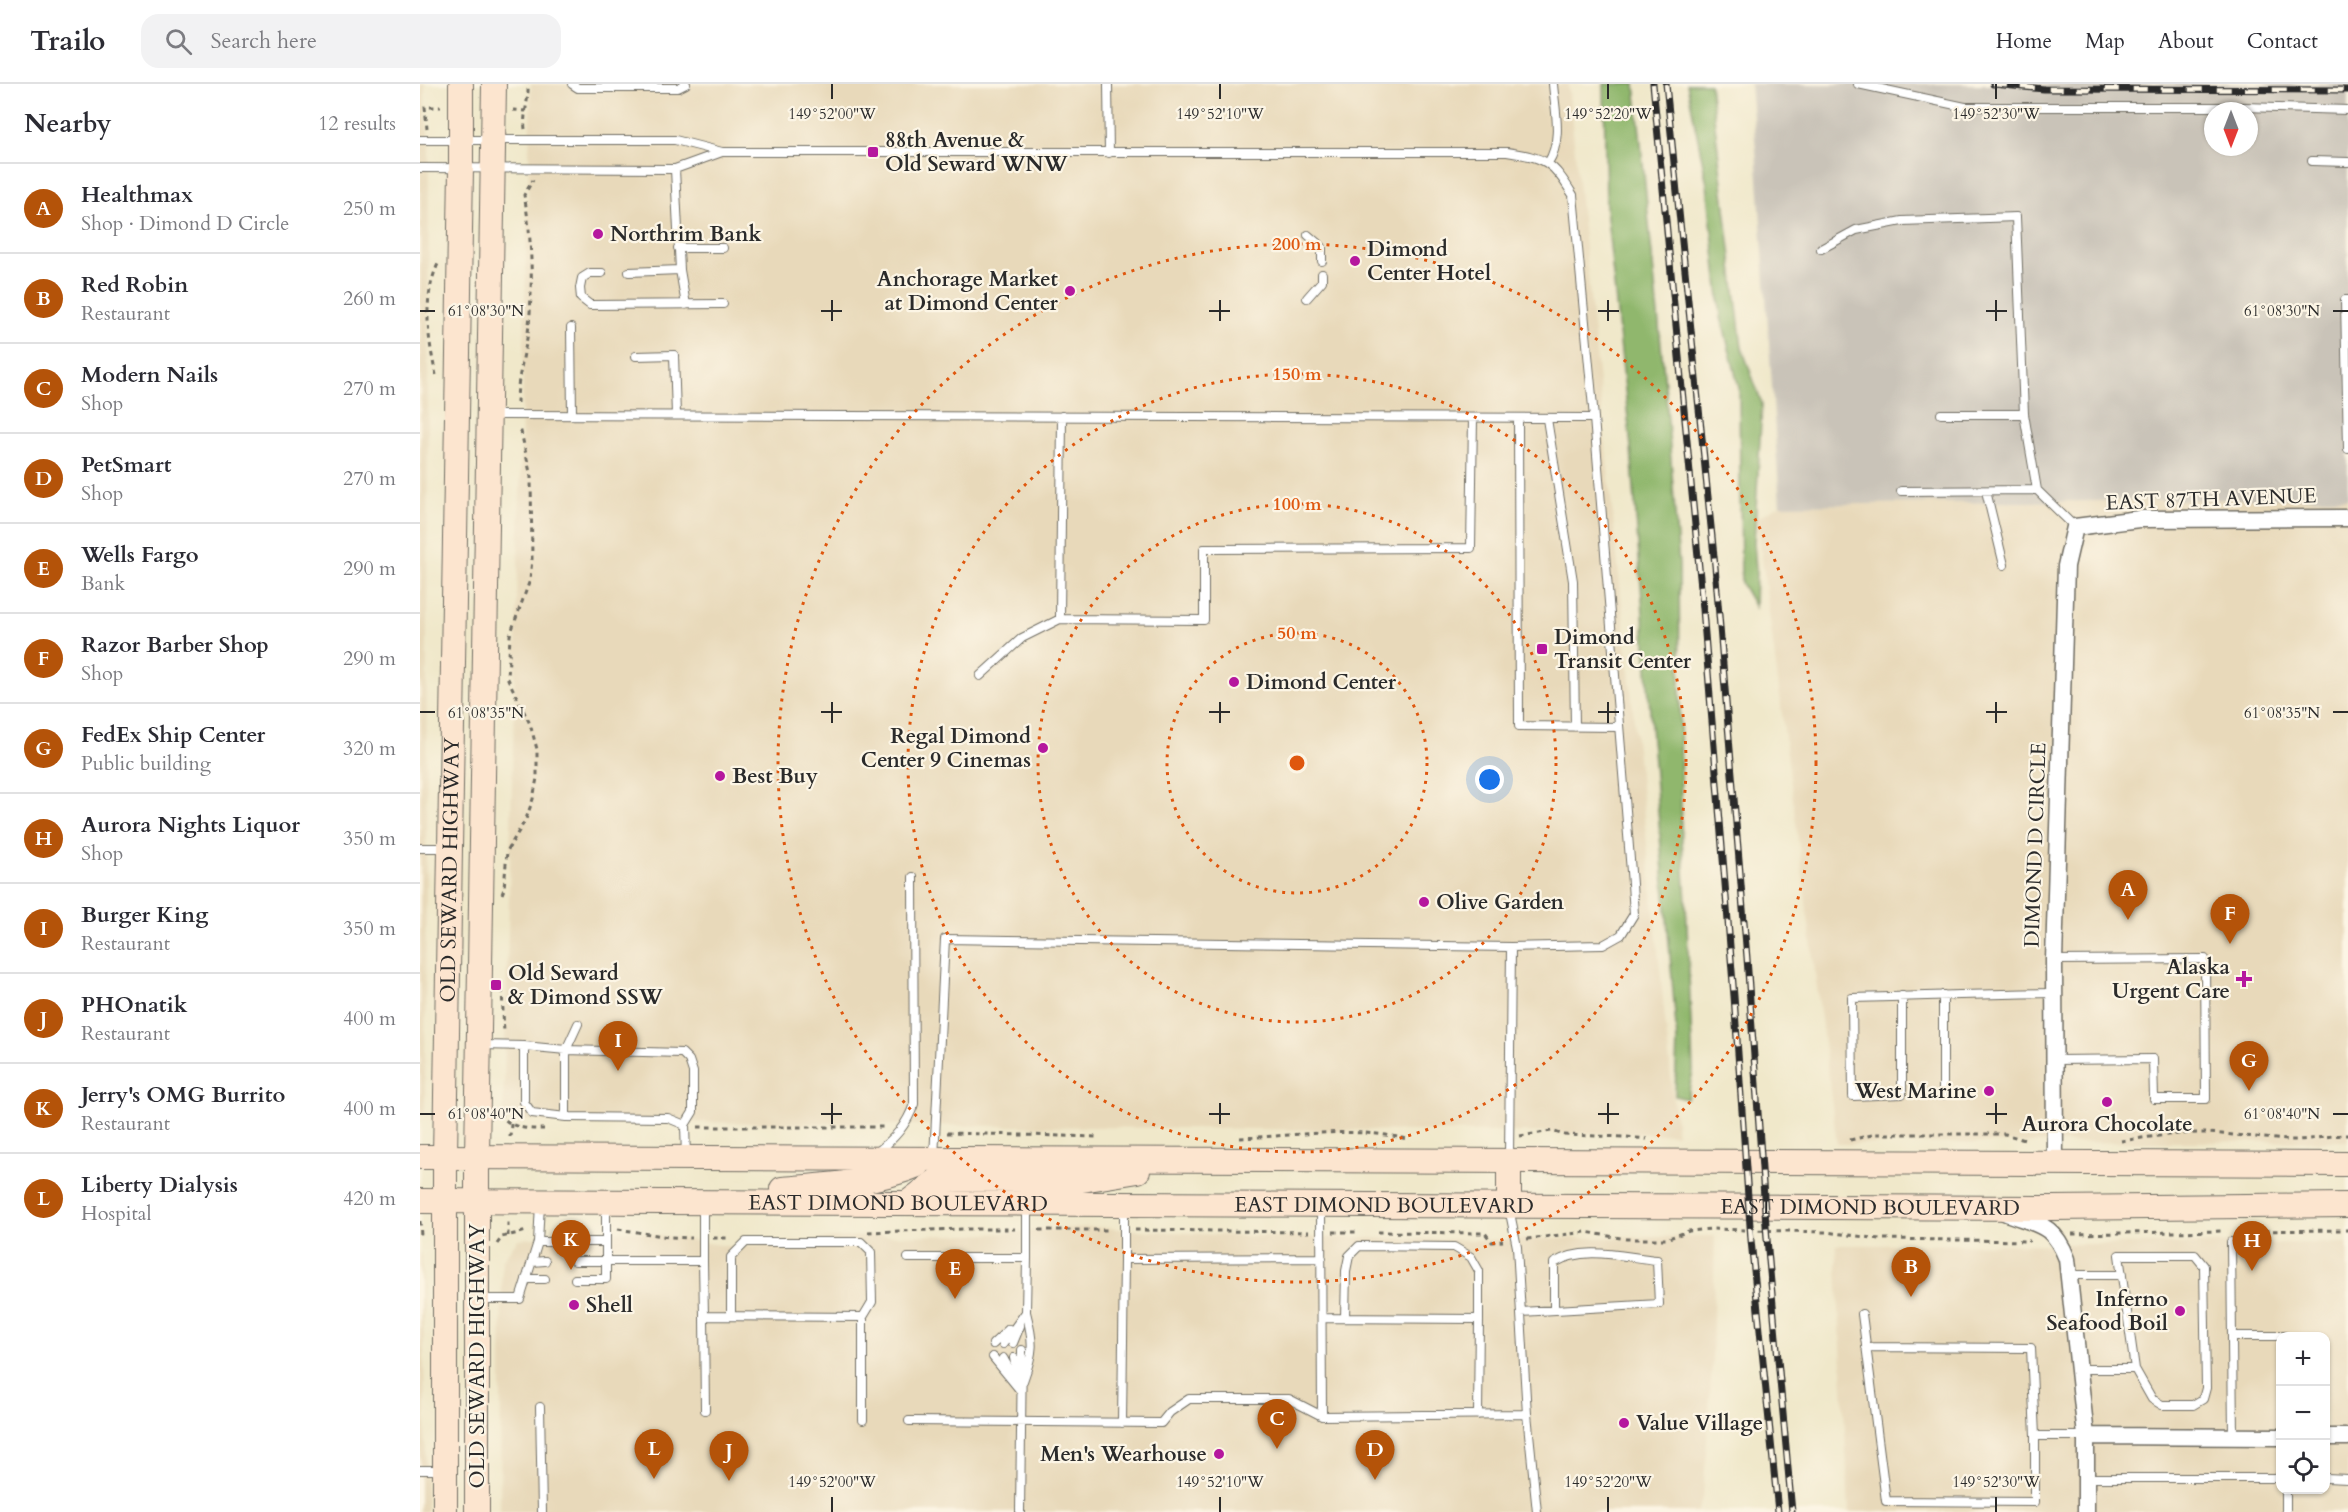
<!DOCTYPE html>
<meta charset="utf-8">
<style>
body{margin:0;font-family:Cardo,serif;background:#f2f2f3;color:#2b2b33}
.controls{position:absolute;right:18px;bottom:18px;display:grid;overflow:hidden;border-radius:12px;box-shadow:0 2px 4px #0004}
.controls button{width:54px;height:54px;display:grid;place-items:center;padding:0;border:0;border-bottom:2px solid #e1e1e2;background:#fff;color:#2b2b33;font:30px sans-serif}
.compass{position:absolute;left:1784px;top:18px;width:54px;height:54px;border-radius:50%;background:#fff;box-shadow:0 2px 4px #0004;rotate:180deg}
.you{position:absolute;left:1070px;top:696px;width:21px;height:21px;margin:-15px;border:4px solid #fff;border-radius:50%;background:#1a73e8;box-shadow:0 0 0 9px #1a73e833}
.badge{display:grid;place-items:center;width:39px;height:39px;border-radius:50%;background:#b45309;color:#fff;font-size:20px;font-weight:700}
.pin{position:absolute;translate:-50% -50px;filter:drop-shadow(0 2px 3px #0008)}
.pin::after{content:'';position:absolute;top:32px;width:21px;height:18px;background:inherit;clip-path:polygon(0 0,100% 0,50% 100%)}
.list{margin:0;padding:0;list-style:none}
h2{display:flex;justify-content:space-between;align-items:center;height:78px;margin:0;padding:0 24px;font-size:26px}
h2 small{font-size:20px;font-weight:400;color:#7c7c81}
.list li{display:grid;grid-template-columns:39px 1fr auto;gap:18px;align-items:center;box-sizing:border-box;height:90px;padding:0 24px;border-top:2px solid #e1e1e2}
.list b{display:block;font-size:22px;white-space:nowrap}
.list p{margin:0;font-size:20px;white-space:nowrap;color:#7c7c81}
.list em{font-size:20px;font-style:normal;color:#7c7c81}
.icon{flex:none;width:33px;height:33px;fill:none;stroke:currentColor;stroke-width:2;stroke-linecap:round;stroke-linejoin:round}
.map{position:relative;flex:none;width:1928px;height:1428px;overflow:hidden}
header{display:flex;align-items:center;gap:36px;box-sizing:border-box;height:84px;padding:0 30px;background:#fff;border-bottom:2px solid #e1e1e2}
header strong{font-size:28px}
nav{display:flex;gap:33px;margin-inline-start:auto;font-size:21px}
.search{width:420px;height:54px;background:#f2f2f3;display:flex;align-items:center;gap:15px;box-sizing:border-box;padding:0 21px;border-radius:18px;color:#7c7c81;font-size:22px}
main{display:flex}
aside{flex:1;background:#fff}
.map>svg:first-child{display:block}
.built{fill:#e8d9ba;fill-rule:evenodd}
.industrial{fill:#c9c3b8;fill-rule:evenodd}
.forest{fill:#90b76d;stroke:#5e714c;stroke-width:1.5}
.lines{fill:none;stroke-linecap:round;stroke-linejoin:round}
.lane-casing{stroke:#706d63;stroke-width:10}
.street-casing{stroke:#706d63;stroke-width:19}
.secondary-casing{stroke:#706d63;stroke-width:26}
.path{stroke:#706d63;stroke-width:3;stroke-dasharray:4.5 4.5;stroke-linecap:butt}
.lane{stroke:#fff;stroke-width:8}
.street{stroke:#fff;stroke-width:16}
.secondary{stroke:#fce5cf;stroke-width:24}
.rail-casing{stroke:#2b2b2b;stroke-width:7}
.rail{stroke:#fcf5e5;stroke-width:4.5;stroke-dasharray:14;stroke-linecap:butt}
.ticks{fill:none;stroke:#2b2b2b;stroke-width:2}
.ring{fill:none;stroke:#df570e;stroke-width:3;stroke-dasharray:3 6}
.poi-dot{fill:#b5179e;stroke:#fcf5e5;stroke-width:2}
.labels{text-anchor:middle;stroke-width:4.5;stroke-linejoin:round;paint-order:stroke}
.poi-label{font-size:21px;font-weight:bold;fill:#2b2b2b;stroke:#fcf5e5;text-anchor:start}
.street-label{font-size:21px;fill:#2b2b2b;stroke:#fcf5e5}
.ticks-label{font-size:15px;text-anchor:middle;fill:#2b2b2b;stroke:#fcf5e5;stroke-width:4.5;stroke-linejoin:round;paint-order:stroke}
.centre{fill:#df570e;stroke:#fcf5e5;stroke-width:3}
.ring-label{font-size:18px;text-anchor:middle;font-weight:bold;fill:#df570e;stroke:#fcf5e5;stroke-width:4.5;stroke-linejoin:round;paint-order:stroke}
</style>
<header>
<strong>Trailo</strong>
<div class="search"><svg class="icon" aria-label="search" viewBox="0 0 24 24"><circle cx="10" cy="10" r="6"/><path d="M15 15l6 6"/></svg>Search here</div>
<nav><a>Home</a><a>Map</a><a>About</a><a>Contact</a></nav>
</header>
<main>
<aside>
<h2>Nearby<small>12 results</small></h2>
<ul class="list">
<li><span class="badge">A</span><div><b>Healthmax</b><p>Shop · Dimond D Circle</p></div><em>250 m</em></li>
<li><span class="badge">B</span><div><b>Red Robin</b><p>Restaurant</p></div><em>260 m</em></li>
<li><span class="badge">C</span><div><b>Modern Nails</b><p>Shop</p></div><em>270 m</em></li>
<li><span class="badge">D</span><div><b>PetSmart</b><p>Shop</p></div><em>270 m</em></li>
<li><span class="badge">E</span><div><b>Wells Fargo</b><p>Bank</p></div><em>290 m</em></li>
<li><span class="badge">F</span><div><b>Razor Barber Shop</b><p>Shop</p></div><em>290 m</em></li>
<li><span class="badge">G</span><div><b>FedEx Ship Center</b><p>Public building</p></div><em>320 m</em></li>
<li><span class="badge">H</span><div><b>Aurora Nights Liquor</b><p>Shop</p></div><em>350 m</em></li>
<li><span class="badge">I</span><div><b>Burger King</b><p>Restaurant</p></div><em>350 m</em></li>
<li><span class="badge">J</span><div><b>PHOnatik</b><p>Restaurant</p></div><em>400 m</em></li>
<li><span class="badge">K</span><div><b>Jerry's OMG Burrito</b><p>Restaurant</p></div><em>400 m</em></li>
<li><span class="badge">L</span><div><b>Liberty Dialysis</b><p>Hospital</p></div><em>420 m</em></li>
</ul>
</aside>
<div class="map">
<svg width="1928" height="1428" viewBox="0 0 1928 1428">
<rect width="100%" height="100%" fill="#fcf5e5"/>
<filter id="ink" filterUnits="userSpaceOnUse"><feTurbulence type="fractalNoise" baseFrequency=".0167" numOctaves="2"/><feDisplacementMap in="SourceGraphic" scale="12" xChannelSelector="R" yChannelSelector="G"/><feConvolveMatrix kernelMatrix="1 2 1 2 8 2 1 2 1" color-interpolation-filters="sRGB"/></filter>
<filter id="wash" filterUnits="userSpaceOnUse"><feTurbulence type="fractalNoise" baseFrequency=".008" numOctaves="4" result="noise"/><feDisplacementMap in="SourceGraphic" scale="24" xChannelSelector="R" yChannelSelector="G"/><feGaussianBlur stdDeviation="1.35" result="paint"/><feColorMatrix in="noise" values="0 0 0 0 0 0 0 0 0 0 0 0 0 0 0 0 0 1.4 0 .05"/><feComposite in="paint" operator="in"/></filter>
<g filter="url(#wash)">
<rect width="100%" height="100%" fill="#f0e8ca"/>
<path class="built" d="M0 0H5V23L9 56 5 1026 0 1031Z
M111 0H1148L1257 1050 83 1036Z
M1928 414V1057L1417 1060 1337 434 1360 421Z
M668 1143 816 1152 1063 1156 1295 1152 1292 1278 1283 1414 1277 1428H80L82 1177 98 1155 213 1147 313 1163 438 1152 552 1151Z
M1928 1159V1428H1429L1416 1161ZM1860 1252H1906V1406H1860Z
M0 1167 2 1171 7 1428H0Z"/>
<path class="industrial" d="M1330 0H1928V414L1360 421 1336 66ZM1793 27H1829V63H1793Z"/>
<path class="forest" d="M1184 0H1215L1246 311 1259 481 1261 739 1266 818 1273 987 1267 1015 1255 1012 1257 955 1232 655 1211 363 1186 124Z
M1267 0H1290L1322 264 1342 320 1334 459 1336 485 1335 523 1321 499 1319 304 1301 233 1287 100Z"/>
</g>
<g filter="url(#ink)">
<g class="lines">
<defs>
<path id="lane" d="M152 0 158 4H258L266 0
M688 0 689 69
M1438 0 1545 23H1823L1928 26
M0 56H255L302 68H1087C1126 74 1132 77 1153 111L1174 334 1212 800 1214 830 1201 851 1183 861 1091 863 525 855 514 1074
M1892 77 1928 78
M1128 79C1143 56 1135 26 1133 0
M0 84 255 85 302 68
M255 85 260 186 266 221
M888 151 902 163V177
M258 164H303
M1401 165 1436 146 1482 137 1596 133 1604 330 1617 406 1655 443
M209 188 260 186
M182 189H170L162 194 160 204 161 214 170 221 303 220
M887 214 902 197V190
M1928 216H1925L1928 365
M151 244 152 331
M216 272 254 271 256 331
M1521 330H1604
M71 331 1174 334
M642 332 640 535 784 536V465L1051 464 1053 334
M1098 334 1099 642 1199 643
M1127 335 1153 497 1155 643
M1481 407 1617 406
M1566 407 1584 481
M560 592 602 554 640 535
M0 764H27
M1634 876 1785 875 1786 1015H1734L1733 975 1635 976
M1523 911V1011
M1482 912V1010L1433 1012 1432 914C1499 912 1567 910 1634 909
M60 961 104 962 146 966 158 940
M104 962V1018L112 1029 146 1033V966L262 969 269 976 273 988V1028L265 1041
M146 1033 248 1034 265 1041 266 1073
M456 1069C474 1055 487 1041 494 1020L493 793
M1089 1074 1091 863
M704 1121V1175L902 1174
M901 1123 902 1332 1107 1330
M1089 1124 1097 1163 1107 1330 1117 1428
M118 1158H186
M1811 1158 1813 1353
M1699 1171H1775L1784 1182 1786 1304 1783 1315 1773 1321H1742L1732 1315 1715 1285Z
M488 1174H607V1123
M155 1177H283V1119
M283 1177 284 1232 443 1233V1336
M112 1178 125 1177
M1648 1191H1702
M106 1195H125
M155 1195H186V1121
M60 1215H100L118 1158 120 1120
M1101 1228 1239 1220 1237 1176C1204 1173 1163 1161 1134 1179V1226
M1442 1230 1466 1417 1615 1418V1352H1666
M284 1232 285 1326
M311 1232V1173L326 1158H441L451 1168 452 1218 443 1233
M902 1234 1059 1235 1058 1331
M925 1234 926 1187 929 1172 939 1162 1034 1163 1051 1173 1059 1187V1235
M1812 1252H1865
M593 1259 600 1242
M573 1260 589 1245
M583 1260 606 1228 607 1174
M1446 1263 1611 1264 1615 1352
M573 1273 600 1306
M583 1274 592 1290
M594 1274 598 1294
M1659 1285H1715
M603 1297C614 1267 614 1259 606 1228
M120 1323 122 1428
M489 1337 741 1339 750 1328 769 1315H869L902 1332
M702 1339 704 1175
M0 1386H25
M1666 1394H1860
M1906 1394 1928 1395
M1866 1406V1428
M600 1428 602 1266"/>
<path id="street" d="M1635 1080 1634 876 1646 482 1655 443 1719 435 1928 434
M1584 1128C1617 1141 1633 1138 1647 1175L1666 1352V1428
M1666 1352 1860 1353
M1906 1353H1928"/>
<g id="secondary">
<path d="M0 1073 1928 1080"/>
<path d="M362 1105C409 1101 455 1099 498 1081"/>
<path id="s1" d="M0 1117 1632 1124 1928 1121"/>
<path d="M487 1119 516 1097 542 1095 656 1097 718 1087"/>
<path d="M1089 1122V1077"/>
<path id="s2" d="M25 1428V1073L41 84V0"/>
<path d="M57 1428V1072L74 0"/>
</g>
</defs>
<use href="#lane" class="lane-casing"/>
<use href="#street" class="street-casing"/>
<use href="#secondary" class="secondary-casing"/>
<path class="path" d="M93 26 106 27
M7 45 5 23H21
M105 45C103 30 109 16 108 0
M16 291C8 256 2 214 18 180
M97 319C97 292 106 267 109 241 113 199 112 152 104 111L113 96
M82 810 84 805 87 767 106 735 113 715 117 694V665L110 640 88 595 90 551 110 496 112 475 111 393 100 343
M82 905 84 949
M80 1029C89 1045 108 1045 124 1045
M278 1043H466
M527 1049 679 1053
M1100 1052 1132 1047 1144 1051 1206 1053 1227 1055
M90 1053 91 1040
M820 1054C875 1052 933 1042 987 1055
M1430 1056 1456 1050H1585L1608 1057
M1701 1057C1729 1053 1756 1049 1784 1049 1812 1050 1840 1054 1868 1056 1888 1057 1908 1051 1928 1051
M0 1137 1 1152
M198 1145 249 1153 272 1154
M619 1146H691
M715 1146 889 1148
M1817 1147 1928 1146
M448 1148 542 1145H595
M913 1148H940
M958 1148 1065 1149 1072 1158 1083 1157
M1652 1150 1804 1147
M88 1152V1138
M293 1154H311
M1107 1155 1166 1148 1206 1155H1246L1269 1147 1291 1145 1406 1148 1460 1155 1610 1157
M77 1160 82 1153 107 1147"/>
<use href="#lane" class="lane"/>
<use href="#street" class="street"/>
<use href="#secondary" class="secondary"/>
<defs>
<path id="rail" d="M1233 0 1283 525 1314 912 1331 1156 1358 1428
M1246 0 1295 482 1327 874 1347 1155 1372 1428
M1573 0 1624 5 1928 6"/>
</defs>
<use href="#rail" class="rail-casing"/>
<use href="#rail" class="rail"/>
</g>
</g>
<path class="ticks" d="M412 0V15M800 0V15M1188 0V15M1576 0V15M412 216V237M800 216V237M1188 216V237M1576 216V237M0 227H15M401 227H422M789 227H810M1178 227H1199M1566 227H1587M1913 227H1928M412 618V639M800 618V639M1188 618V639M1576 618V639M0 628H15M401 628H422M789 628H810M1178 628H1199M1566 628H1587M1913 628H1928M412 1019V1040M800 1019V1040M1188 1019V1040M1576 1019V1040M0 1030H15M401 1030H422M789 1030H810M1178 1030H1199M1566 1030H1587M1913 1030H1928M412 1413V1428M800 1413V1428M1188 1413V1428M1576 1413V1428"/>
<g class="ring">
<circle cx="877" cy="679" r="130"/>
<circle cx="877" cy="679" r="259"/>
<circle cx="877" cy="679" r="389"/>
<circle cx="877" cy="679" r="519"/>
</g>
<g class="poi-dot">
<rect x="447" y="62" width="12" height="12" rx="3"/>
<circle cx="178" cy="150" r="6"/>
<circle cx="935" cy="177" r="6"/>
<circle cx="650" cy="207" r="6"/>
<rect x="1116" y="559" width="12" height="12" rx="3"/>
<circle cx="814" cy="598" r="6"/>
<circle cx="623" cy="664" r="6"/>
<circle cx="300" cy="692" r="6"/>
<circle cx="1004" cy="818" r="6"/>
<path d="M1821 886h6v6h6v6h-6v6h-6v-6h-6v-6h6z"/>
<rect x="70" y="895" width="12" height="12" rx="3"/>
<circle cx="1569" cy="1007" r="6"/>
<circle cx="1687" cy="1018" r="6"/>
<circle cx="154" cy="1221" r="6"/>
<circle cx="1760" cy="1227" r="6"/>
<circle cx="1204" cy="1339" r="6"/>
<circle cx="799" cy="1370" r="6"/>
</g>
<g class="labels">
<g class="poi-label">
<text x="465" y="63">88th Avenue &amp;<tspan x="465" dy="24">Old Seward WNW</tspan></text>
<text x="190" y="157">Northrim Bank</text>
<text x="947" y="172">Dimond<tspan x="947" dy="24">Center Hotel</tspan></text>
<text x="638" y="202" text-anchor="end">Anchorage Market<tspan x="638" dy="24">at Dimond Center</tspan></text>
<text x="1134" y="560">Dimond<tspan x="1134" dy="24">Transit Center</tspan></text>
<text x="826" y="605">Dimond Center</text>
<text x="611" y="659" text-anchor="end">Regal Dimond<tspan x="611" dy="24">Center 9 Cinemas</tspan></text>
<text x="312" y="699">Best Buy</text>
<text x="1016" y="825">Olive Garden</text>
<text x="1810" y="890" text-anchor="end">Alaska<tspan x="1810" dy="24">Urgent Care</tspan></text>
<text x="88" y="896">Old Seward<tspan x="88" dy="24">&amp; Dimond SSW</tspan></text>
<text x="1557" y="1014" text-anchor="end">West Marine</text>
<text x="1687" y="1047" text-anchor="middle">Aurora Chocolate</text>
<text x="1748" y="1222" text-anchor="end">Inferno<tspan x="1748" dy="24">Seafood Boil</tspan></text>
<text x="166" y="1228">Shell</text>
<text x="1216" y="1346">Value Village</text>
<text x="787" y="1377" text-anchor="end">Men's Wearhouse</text>
</g>
<g class="street-label">
<text transform="translate(1791 415) rotate(-2)" y="7">EAST 87TH AVENUE</text>
<text transform="translate(1615 761) rotate(-88)" y="7">DIMOND D CIRCLE</text>
<text dy="7" stroke="none"><textPath href="#s2" startOffset="642">OLD SEWARD HIGHWAY</textPath></text>
<text dy="7" stroke="none"><textPath href="#s1" startOffset="478">EAST DIMOND BOULEVARD</textPath></text>
<text dy="7" stroke="none"><textPath href="#s1" startOffset="964">EAST DIMOND BOULEVARD</textPath></text>
<text dy="7" stroke="none"><textPath href="#s1" startOffset="1450">EAST DIMOND BOULEVARD</textPath></text>
<text transform="translate(57 1272) rotate(-90)" y="7">OLD SEWARD HIGHWAY</text>
</g>
</g>
<g class="ticks-label">
<text x="412" y="35">149°52'00"W</text>
<text x="800" y="35">149°52'10"W</text>
<text x="1188" y="35">149°52'20"W</text>
<text x="1576" y="35">149°52'30"W</text>
<text x="1862" y="232">61°08'30"N</text>
<text x="66" y="232">61°08'30"N</text>
<text x="1862" y="634">61°08'35"N</text>
<text x="66" y="634">61°08'35"N</text>
<text x="1862" y="1035">61°08'40"N</text>
<text x="66" y="1035">61°08'40"N</text>
<text x="412" y="1403">149°52'00"W</text>
<text x="800" y="1403">149°52'10"W</text>
<text x="1188" y="1403">149°52'20"W</text>
<text x="1576" y="1403">149°52'30"W</text>
</g>
<circle cx="877" cy="679" r="9" class="centre"/>
<g class="ring-label">
<text x="877" y="166">200 m</text>
<text x="877" y="296">150 m</text>
<text x="877" y="426">100 m</text>
<text x="877" y="555">50 m</text>
</g>
</svg>
<div class="controls">
<button>+</button>
<button>−</button>
<button><svg class="icon" aria-label="locate" viewBox="0 0 24 24"><circle cx="12" cy="12" r="6"/><path d="M12 2v4M12 18v4M2 12h4M18 12h4"/></svg></button>
</div>
<svg class="compass" viewBox="-18 -18 36 36"><path d="M0-13l5 13h-10z" fill="#e53935"/><path d="M0 13l5-13h-10z" fill="#7c7c81"/></svg>
<div class="you"></div>
<div class="pin badge" style="left:1708px;top:836px">A</div>
<div class="pin badge" style="left:1491px;top:1213px">B</div>
<div class="pin badge" style="left:857px;top:1365px">C</div>
<div class="pin badge" style="left:955px;top:1396px">D</div>
<div class="pin badge" style="left:535px;top:1215px">E</div>
<div class="pin badge" style="left:1810px;top:860px">F</div>
<div class="pin badge" style="left:1829px;top:1007px">G</div>
<div class="pin badge" style="left:1832px;top:1187px">H</div>
<div class="pin badge" style="left:198px;top:987px">I</div>
<div class="pin badge" style="left:309px;top:1397px">J</div>
<div class="pin badge" style="left:151px;top:1186px">K</div>
<div class="pin badge" style="left:234px;top:1395px">L</div>
</div>
</main>
